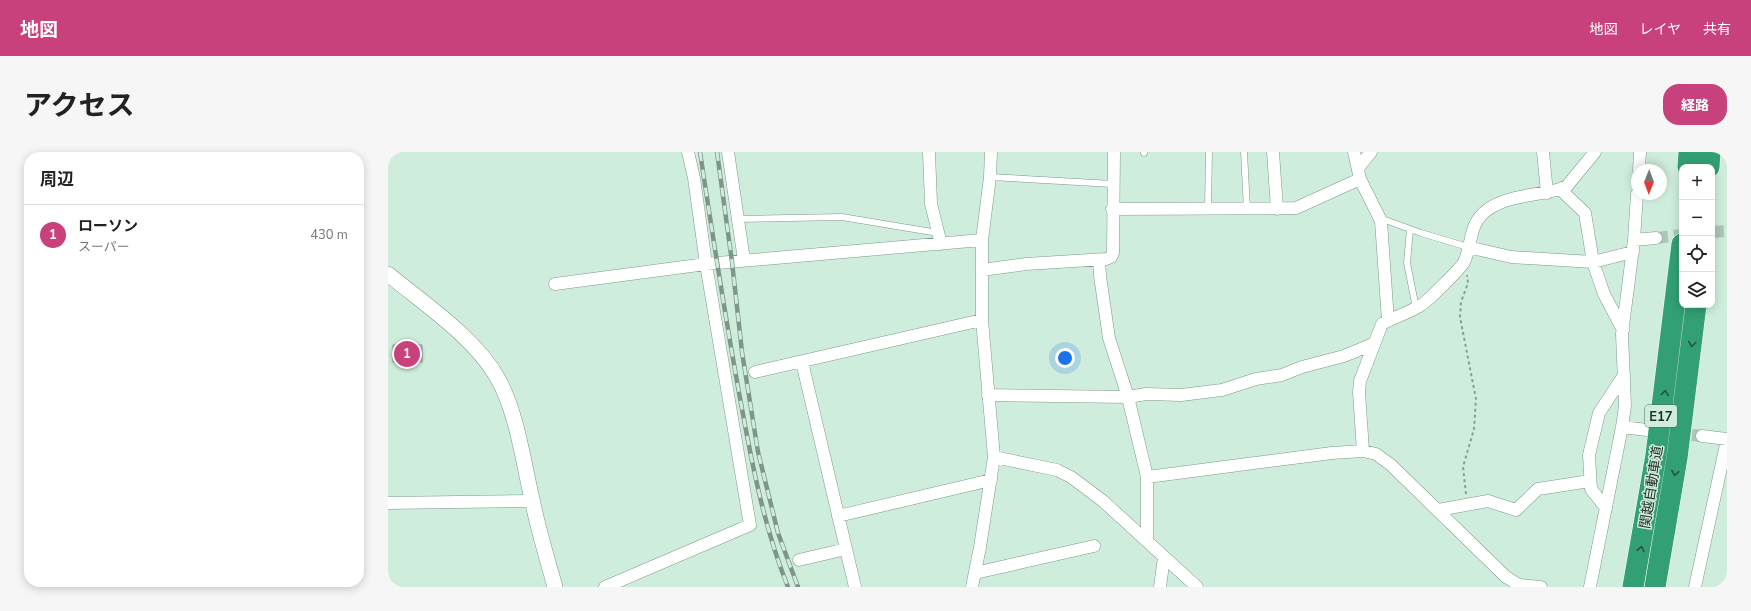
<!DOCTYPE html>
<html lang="ja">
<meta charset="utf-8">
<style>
body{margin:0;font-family:"Nunito Sans","Noto Sans JP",sans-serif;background:#f6f6f6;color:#222}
.controls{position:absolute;right:12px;top:12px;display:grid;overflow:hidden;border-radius:8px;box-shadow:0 2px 10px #0003}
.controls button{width:36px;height:36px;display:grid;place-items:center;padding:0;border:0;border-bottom:1px solid #e0e0e0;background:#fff;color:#222;font:20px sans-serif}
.compass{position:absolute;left:1243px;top:12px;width:36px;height:36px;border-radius:50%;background:#fff;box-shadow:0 2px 10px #0003;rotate:181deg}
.you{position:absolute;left:677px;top:206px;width:14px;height:14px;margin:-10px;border:3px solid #fff;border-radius:50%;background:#1a73e8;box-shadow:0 0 0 6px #1a73e833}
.badge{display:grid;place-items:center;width:26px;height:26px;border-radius:50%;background:#c8407c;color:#fff;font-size:13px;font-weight:700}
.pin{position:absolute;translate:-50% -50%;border:2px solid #fff;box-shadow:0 1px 4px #0006}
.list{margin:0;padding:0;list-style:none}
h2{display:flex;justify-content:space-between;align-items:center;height:52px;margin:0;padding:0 16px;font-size:17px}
h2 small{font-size:13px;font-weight:400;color:#767676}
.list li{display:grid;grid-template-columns:26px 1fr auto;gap:12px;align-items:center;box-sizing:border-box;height:60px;padding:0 16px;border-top:1px solid #e0e0e0}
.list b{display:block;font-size:15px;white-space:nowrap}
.list p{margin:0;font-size:13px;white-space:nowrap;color:#767676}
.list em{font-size:13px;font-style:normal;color:#767676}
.icon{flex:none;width:22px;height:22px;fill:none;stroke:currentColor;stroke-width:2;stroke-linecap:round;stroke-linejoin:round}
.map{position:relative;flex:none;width:1339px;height:435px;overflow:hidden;border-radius:16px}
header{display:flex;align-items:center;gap:24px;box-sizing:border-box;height:56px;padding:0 20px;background:#c8407c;color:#fff}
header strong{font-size:19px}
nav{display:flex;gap:22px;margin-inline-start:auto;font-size:14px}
.intro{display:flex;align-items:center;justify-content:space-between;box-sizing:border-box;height:96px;padding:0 24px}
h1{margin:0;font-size:28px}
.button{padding:10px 18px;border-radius:16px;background:#c8407c;color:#fff;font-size:14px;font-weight:700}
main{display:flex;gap:24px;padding:0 24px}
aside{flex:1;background:#fff;border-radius:16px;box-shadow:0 2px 10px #0003}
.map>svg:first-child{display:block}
.building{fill:#debec8;stroke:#ab8d96}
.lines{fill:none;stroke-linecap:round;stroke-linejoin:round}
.minor-tunnel{stroke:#acc6b8;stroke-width:12;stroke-dasharray:12 6;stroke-linecap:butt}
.service-casing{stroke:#7d998b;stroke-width:7}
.minor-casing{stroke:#7d998b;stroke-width:13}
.tertiary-casing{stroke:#7d998b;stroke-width:16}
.motorway-casing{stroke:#fff;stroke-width:22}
.path{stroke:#889f93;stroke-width:2;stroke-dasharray:3 3;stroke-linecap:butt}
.service{stroke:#fff;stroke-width:6}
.minor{stroke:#fff;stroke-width:12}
.tertiary{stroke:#fff;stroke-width:15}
.motorway{stroke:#329f74;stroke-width:21}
.rail-casing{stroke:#7f958a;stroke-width:4.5}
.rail{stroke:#cfeddd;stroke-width:3;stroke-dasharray:9;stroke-linecap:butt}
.oneway{stroke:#265441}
.labels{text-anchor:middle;stroke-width:3;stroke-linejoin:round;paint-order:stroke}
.shield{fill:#cfeddd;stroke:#54655c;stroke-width:1}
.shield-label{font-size:13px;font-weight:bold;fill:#1f2b25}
.street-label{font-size:14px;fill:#1f2b25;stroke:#cfeddd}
</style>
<header>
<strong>地図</strong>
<nav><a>地図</a><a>レイヤ</a><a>共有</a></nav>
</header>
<div class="intro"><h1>アクセス</h1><a class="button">経路</a></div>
<main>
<aside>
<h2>周辺<small></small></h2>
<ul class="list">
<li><span class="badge">1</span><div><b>ローソン</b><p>スーパー</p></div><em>430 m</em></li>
</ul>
</aside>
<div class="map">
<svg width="1339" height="435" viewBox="0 0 1339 435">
<rect width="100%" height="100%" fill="#cfeddd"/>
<path class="building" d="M5 193H34V210H5Z"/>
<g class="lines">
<path class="minor-tunnel" d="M1324 80 1339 79
M1268 86 1294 83
M1286 281 1314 284"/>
<defs>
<path id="service" d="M756 0V1
M856 0 859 57
M602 25 725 32
M820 57 821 0
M992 66 1033 81 1080 95
M349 67 454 65 550 81
M1022 77 1019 111 1028 156"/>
<path id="minor" d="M340 0 356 108
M541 0 543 52 553 92
M885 0 889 57
M1155 0 1159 41
M971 15 983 0
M1251 18 1252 0
M972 27 993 69 1000 169
M1172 37 1197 61 1205 110 1216 142 1235 178
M724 57 908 56 972 27 966 0
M1246 88 1268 86
M1080 95 1123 105 1205 110 1245 100
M711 108 712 124 721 186 740 245 759 325V389
M594 118 638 112 718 107 723 105 725 101 726 0
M167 132 318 112 594 88
M414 210 467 435
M367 220 594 168
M600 243 740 245 758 242 793 243 834 238 868 227 894 223 914 215 956 204 985 192
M1234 275 1259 278
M1314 284 1339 287
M975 299 971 240 972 229 994 172C1006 165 1021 161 1033 153 1039 150 1074 115 1076 110 1085 92 1080 72 1099 58 1119 43 1148 44 1172 37L1179 34 1207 0
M606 305 669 318 683 325 715 349 809 435
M759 325 944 301 975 299 988 302 1003 313 1118 425 1131 433 1153 435
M0 351 144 349
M1218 356 1203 337 1201 303 1211 261 1236 223
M1050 358 1100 349 1128 358 1150 337 1202 329
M450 364 603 328
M411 408 458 397
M587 421 706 394
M217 435 362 373 318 112 306 26 300 0
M584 435 592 395 606 305 594 168V88L602 25 603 0
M772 435 776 405
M1202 435 1234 275 1237 254 1234 182 1246 88 1249 42
M1307 435 1339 288"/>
<path id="tertiary" d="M0 122C36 152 85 184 109 225 129 260 135 309 144 347 150 377 159 406 167 435"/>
<path id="motorway" d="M1300 15 1301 0
M1321 15 1322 0
M1245 435 1268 303 1294 92
M1267 435 1289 306 1308 153"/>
</defs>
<use href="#service" class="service-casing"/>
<use href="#minor" class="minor-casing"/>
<use href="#tertiary" class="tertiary-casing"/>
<use href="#motorway" class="motorway-casing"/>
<path class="path" d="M1078 342 1075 315 1086 277 1088 247 1072 165 1073 150 1080 131 1079 123"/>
<use href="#service" class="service"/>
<use href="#minor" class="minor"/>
<use href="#tertiary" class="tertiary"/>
<use href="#motorway" class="motorway"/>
<defs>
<path id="rail" d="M312 0C325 86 338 171 354 257 365 317 377 378 400 435
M329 0 344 110 354 200 370 300 390 381 410 435"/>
</defs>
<use href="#rail" class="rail-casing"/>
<use href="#rail" class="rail"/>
</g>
<defs><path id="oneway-chevron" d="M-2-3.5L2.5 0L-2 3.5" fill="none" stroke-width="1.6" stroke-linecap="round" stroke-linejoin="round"/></defs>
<g class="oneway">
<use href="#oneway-chevron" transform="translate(1304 192) rotate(97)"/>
<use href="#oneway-chevron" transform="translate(1277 241) rotate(-82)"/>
<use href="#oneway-chevron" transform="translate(1287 321) rotate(99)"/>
<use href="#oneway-chevron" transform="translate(1253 397) rotate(-79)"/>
</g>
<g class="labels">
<rect class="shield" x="1257" y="253" width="32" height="22" rx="3"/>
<g class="shield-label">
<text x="1273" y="269">E17</text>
</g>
<g class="street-label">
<text transform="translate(1263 335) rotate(-81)" y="5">関越自動車道</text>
</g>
</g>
</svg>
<div class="controls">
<button>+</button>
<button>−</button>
<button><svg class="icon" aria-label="locate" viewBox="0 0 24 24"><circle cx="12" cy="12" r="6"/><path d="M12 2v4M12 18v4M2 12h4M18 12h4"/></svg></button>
<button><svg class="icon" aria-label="layers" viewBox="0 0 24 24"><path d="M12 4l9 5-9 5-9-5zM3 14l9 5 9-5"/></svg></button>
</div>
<svg class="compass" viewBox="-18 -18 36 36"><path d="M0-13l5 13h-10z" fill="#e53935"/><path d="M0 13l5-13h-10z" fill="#767676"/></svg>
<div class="you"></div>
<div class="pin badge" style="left:19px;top:202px">1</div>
</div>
</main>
